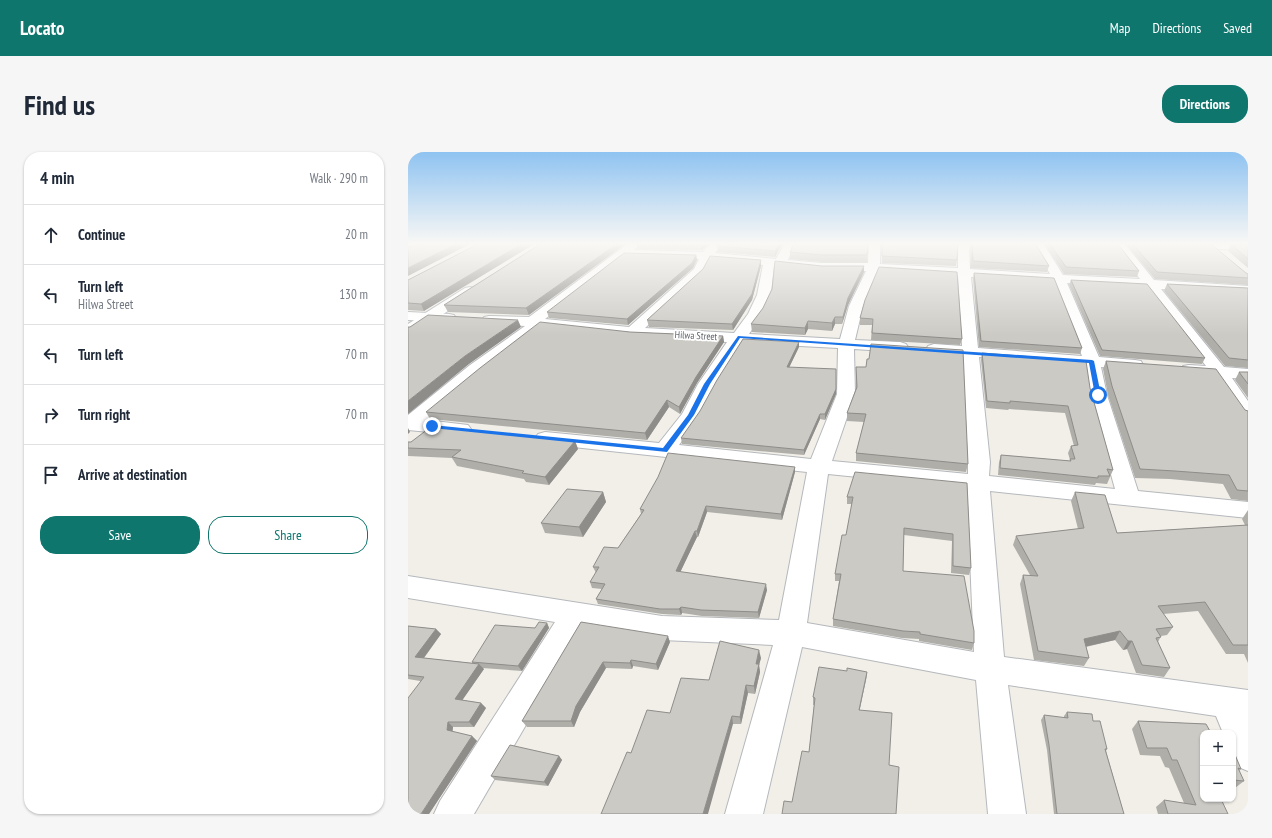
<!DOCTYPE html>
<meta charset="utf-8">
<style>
body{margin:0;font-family:"PT Sans Narrow",sans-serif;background:#f6f6f7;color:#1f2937}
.controls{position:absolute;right:12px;bottom:12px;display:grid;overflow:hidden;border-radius:8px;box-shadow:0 1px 3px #0004}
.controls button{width:36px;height:36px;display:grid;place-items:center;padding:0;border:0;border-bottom:1px solid #e0e1e3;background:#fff;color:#1f2937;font:20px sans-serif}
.stop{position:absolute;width:12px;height:12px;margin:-9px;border:3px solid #1a73e8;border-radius:50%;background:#fff}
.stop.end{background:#1a73e8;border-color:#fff;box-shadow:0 1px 4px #0008}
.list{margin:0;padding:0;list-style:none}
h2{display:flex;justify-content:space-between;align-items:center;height:52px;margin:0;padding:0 16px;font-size:17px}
h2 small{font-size:13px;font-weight:400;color:#747a83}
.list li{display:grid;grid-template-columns:26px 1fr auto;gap:12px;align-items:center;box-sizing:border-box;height:60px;padding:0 16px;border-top:1px solid #e0e1e3}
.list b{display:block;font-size:15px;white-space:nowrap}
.list p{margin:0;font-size:13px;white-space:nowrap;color:#747a83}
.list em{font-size:13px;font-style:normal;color:#747a83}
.actions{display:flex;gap:8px;padding:12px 16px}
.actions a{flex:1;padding:9px 0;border:1px solid #0f766e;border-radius:16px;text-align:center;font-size:14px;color:#0f766e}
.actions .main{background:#0f766e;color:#fff}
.icon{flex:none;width:22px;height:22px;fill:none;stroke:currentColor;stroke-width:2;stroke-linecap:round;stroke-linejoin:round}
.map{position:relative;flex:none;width:840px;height:662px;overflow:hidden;border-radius:16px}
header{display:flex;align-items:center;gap:24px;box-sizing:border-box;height:56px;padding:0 20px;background:#0f766e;color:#fff}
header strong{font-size:19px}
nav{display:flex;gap:22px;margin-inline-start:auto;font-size:14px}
.intro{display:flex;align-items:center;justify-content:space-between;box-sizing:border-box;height:96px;padding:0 24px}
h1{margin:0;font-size:28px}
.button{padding:10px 18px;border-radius:16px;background:#0f766e;color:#fff;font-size:14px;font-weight:700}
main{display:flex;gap:24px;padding:0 24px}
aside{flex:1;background:#fff;border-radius:16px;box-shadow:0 1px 3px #0004}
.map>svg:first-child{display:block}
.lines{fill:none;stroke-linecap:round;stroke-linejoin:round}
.street-casing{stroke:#b5b8bc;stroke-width:2}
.secondary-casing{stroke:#b6babf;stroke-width:2}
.street{fill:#fff;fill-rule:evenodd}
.secondary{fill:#fff;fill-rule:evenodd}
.wall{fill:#afaea9}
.shaded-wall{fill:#8f8d8a}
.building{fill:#cccac5;stroke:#8f8d8a}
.route{fill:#1a73e8}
.labels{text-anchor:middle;stroke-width:3.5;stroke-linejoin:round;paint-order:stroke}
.far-street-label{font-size:10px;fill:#5f6368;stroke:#fff}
</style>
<header>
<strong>Locato</strong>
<nav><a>Map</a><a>Directions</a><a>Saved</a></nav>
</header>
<div class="intro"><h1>Find us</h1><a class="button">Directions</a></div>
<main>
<aside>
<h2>4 min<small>Walk · 290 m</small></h2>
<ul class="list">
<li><svg class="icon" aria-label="ahead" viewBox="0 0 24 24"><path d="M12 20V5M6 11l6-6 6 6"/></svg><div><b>Continue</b></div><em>20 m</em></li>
<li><svg class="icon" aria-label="left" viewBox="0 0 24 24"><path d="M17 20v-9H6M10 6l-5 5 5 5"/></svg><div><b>Turn left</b><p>Hilwa Street</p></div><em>130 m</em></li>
<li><svg class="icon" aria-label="left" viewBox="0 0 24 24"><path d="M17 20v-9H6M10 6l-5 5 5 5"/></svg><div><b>Turn left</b></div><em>70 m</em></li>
<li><svg class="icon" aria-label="right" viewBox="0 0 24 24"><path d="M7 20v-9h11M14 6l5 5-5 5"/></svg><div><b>Turn right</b></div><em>70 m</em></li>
<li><svg class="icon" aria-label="arrive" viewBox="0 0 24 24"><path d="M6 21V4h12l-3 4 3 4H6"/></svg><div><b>Arrive at destination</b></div></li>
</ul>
<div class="actions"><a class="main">Save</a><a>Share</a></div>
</aside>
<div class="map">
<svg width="840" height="662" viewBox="0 0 840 662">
<rect width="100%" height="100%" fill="#f1efe8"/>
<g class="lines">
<defs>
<path id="street" d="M221 91H229L231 93 226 98 295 100C300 95 302 91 310 93L312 95 307 101 368 107 377 91H387L380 108 414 111H460L461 91H472V112L550 116V91H561L562 117 642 122 624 91H635L655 123 732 127 704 91H716L746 128 840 134V142L753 137 816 215 840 217V227L824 226 840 249V268L833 266 806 225 775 222 773 218 775 214 781 213 798 214 738 136 659 131 691 205 727 208 733 209 735 213 733 217 727 218 693 215 699 243 730 339 840 350V366L582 339 596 505 840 538V619L828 614 825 607V581H815L808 564 600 533 618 662H580L568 528 394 495 355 662H317L365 493 254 488 175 475 66 662H26L32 649 147 470 0 446V424L254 464 371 468 399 320 137 292 130 290 127 286 130 282 137 280 251 291 274 262 290 232 319 190 224 185 134 175 74 221 18 268 60 273 63 277 60 281 53 283 0 278V263L62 213 117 174 81 172 76 171 74 168 76 165 81 164 121 165ZM217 105 291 107 286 117 221 175 137 167ZM302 108 355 113 349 143 340 162 326 181 237 176 295 122ZM366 114 414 119H458L441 154 432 187 341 182 354 163 363 143ZM470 119 550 124 554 194 526 192 520 194 518 197 520 200 555 204 560 310V322L424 309 447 242 446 197 492 200 498 198 500 195 498 192 492 190 447 188 455 154ZM563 125 646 130 674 204 570 196ZM334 191 430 196 429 242 403 307 271 293 292 263 308 232ZM571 205 677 214 681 243 707 337 581 324 582 310ZM420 322 559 336 566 500 399 471Z
M729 91 840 92V98L735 94Z
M0 160 41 162 46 163 48 166 46 169 41 170 0 168Z"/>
<path id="secondary" d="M62 135 67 136 69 139 67 142 5 181 0 183V172L57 136Z"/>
</defs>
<use href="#street" class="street-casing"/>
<use href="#secondary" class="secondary-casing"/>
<use href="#street" class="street"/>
<use href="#secondary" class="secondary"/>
</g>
<path class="wall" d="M72 91 16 159 0 158V128Z
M134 91 121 163 40 160 36 153Z
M228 91H375L367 105 310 100 309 94 310 93 308 91 301 93 294 98 230 97Z
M460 91 459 110H414L382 107V100Z
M473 91H550L549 108 548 114 474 111Z
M562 91H627L641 114 639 120 563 116Z
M636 91H709L731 119 729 125 656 122Z
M717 91H768L840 122V133L747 127Z
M823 92 840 93V116L820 99Z
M288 103 289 108 285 116 220 173 141 166 139 160Z
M353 114 344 148 325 178 241 175 239 168 295 117Z
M414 114H456V120L440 153 434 172H427L424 179 400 177 397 183 344 180 343 172Z
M566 121 674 196 672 202 571 195 565 127Z
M663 128 797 206 794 212 692 204 661 133Z
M759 132 840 136V216L817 214 756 139Z
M457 148 554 187 552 193 463 188 464 173H452V166Z
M222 180 315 184 316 190 289 231 272 262 261 255 239 288 22 267 18 260Z
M391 195 381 215 428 242 417 268 412 267 396 303 274 292 273 286Z
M574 201 682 236 705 318 699 332 688 331 687 333 590 323 591 310 593 303 662 309V308L660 301 663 294H666L657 261 601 257 600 258 578 256 573 208Z
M698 209 840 259V349L823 347 815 332 762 327 727 326 700 243 695 217Z
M448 215 560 312 558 320 448 309V301L456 270 439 269V261L448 236Z
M831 220H840V246L827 228Z
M167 289 170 297 141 333 118 330 116 327 49 314 44 306 0 304V290Z
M387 315V320L374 368 299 360 290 385H289L272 420 359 438 351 466 294 464 274 461 273 463 254 462 190 452 188 447 194 437 184 436 182 430 188 421 185 415 210 396 233 362 232 357Z
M559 331 563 416 561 423 543 421 544 389 496 383 495 419 566 491 564 498 511 489V487L494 486 425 474V467L431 429H427V422L438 383 444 352H439V345Z
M195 340 198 350 175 385 137 381 133 371Z
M667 340 709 381 837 373 834 367 840 358V511L836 502H818L790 459 755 462 765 475 759 483 753 484 750 490 762 516 756 525 728 521 719 497 715 498 707 488 678 495 681 506 676 514 626 508 612 432 615 423H622L605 393 608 384 670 377 663 349Z
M173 470 262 490 250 518 225 514 224 517 198 516 172 560 166 575H119L114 569Z
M139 471 141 476 114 519 74 516 76 517 54 548 73 551 78 556 66 575H45L44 580 64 584 69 589 21 662 12 529 0 527V474L28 477 33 482 16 506 64 511V510L127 476Z
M353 506 351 513 352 520 347 542 340 541 333 572H325L223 601 262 561 301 528Z
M439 519 459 520 458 528 384 650 401 600 406 553H405V545Z
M659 560 685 569 699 597 698 599 716 662H646L639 598 633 568 636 563 656 566V564Z
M730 569 798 572 795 647 820 662H750L748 655 756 648 776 651 761 616 757 615 752 604 732 603 724 577Z
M825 598 833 617 831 619 836 629 827 636H825Z
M151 604 154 608 140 634 87 628 83 624Z"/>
<path class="shaded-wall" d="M0 91H8L0 92Z
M50 91H64L0 124V116Z
M115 91H128L16 159 13 152Z
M210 91H219L121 163 118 156Z
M295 91H308L301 93 294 98 293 92Z
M372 91H375L367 105V99Z
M288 103 289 108 285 116 220 173 219 167Z
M353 108V114L344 148 325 178 324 172Z
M456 114V120L440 153 434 172 435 165 440 146Z
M427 165V172L424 179V171Z
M110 168 113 175 61 212 0 262V249L57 204Z
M400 169V177L397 183V176Z
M315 184 316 190 289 231 272 262 271 255 288 225Z
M391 190V195L379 220V215Z
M428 217V242L417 268V262Z
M259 248 261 255 239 288 237 281Z
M412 262V267L396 303V298Z
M0 276 2 280 0 282Z
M167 289 170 297 141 333 137 325Z
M387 315V320L374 368 373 362Z
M195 340 198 350 175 385 171 375Z
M298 354 299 360 290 385 289 379Z
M287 379 289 385 270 425 268 419Z
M358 432 359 438 351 466 350 460Z
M273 455 274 461 273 463 271 457Z
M139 471 141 476 114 519 110 514Z
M28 477 33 482 12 511 7 505Z
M712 479 707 488 671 496 676 487Z
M260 484 262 490 250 518 248 512Z
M720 489H724L719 497 715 498Z
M351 498 353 506 351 513 352 520 347 542 346 534 348 512Z
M223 508 225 514 224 517 222 511Z
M195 510 198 516 172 560 166 575 163 569 168 554Z
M71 512 76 517 51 553 47 547Z
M459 520 458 528 450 566 451 558Z
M338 533 340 541 333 572 332 565Z
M73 551 78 556 66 575 61 570Z
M324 564 325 572 300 662H295Z
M40 570 45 575 44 584 39 578Z
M64 584 69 589 21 662H13Z
M151 604 154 608 140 634 136 630Z"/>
<path class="building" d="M17 91H50L0 116V95Z
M72 91H115L13 152 0 151V128Z
M134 91H210L118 156 36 153Z
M238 91H295L293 92Z
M311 91H372L367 99 309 94Z
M386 91H460L459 103H414L382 100Z
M474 91H550L549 108 474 104Z
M564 91H627L641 114 565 109Z
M641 91H709L731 119 658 115Z
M724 91H768L803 92 838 121 840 122V126L749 120Z
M823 92 840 93V107Z
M216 101 288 103 284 111 219 167 139 160Z
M302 104 353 108 344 142 324 172 239 168 295 117Z
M367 109 414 114H456L440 146 435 165H427L424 171 400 169 397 176 343 172 355 156 364 137Z
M471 115 549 120 554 187 464 181 465 167 452 166 457 148Z
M566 121 646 126 674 196 573 189Z
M663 128 739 132 797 206 694 198Z
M759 132 840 136V208L821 206Z
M20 163 110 168 57 204 0 249V175H2Z
M132 170 222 180 315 184 288 225 271 255 259 248 237 281 18 260 72 216Z
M335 187 391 190 379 215 428 217V237L417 262H412L396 298 273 286 292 259 309 228Z
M463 192 555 198 560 312 448 301 458 262 439 261 449 235 448 215H458L459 207H461Z
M574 201 678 209 682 236 705 318 699 317 702 324H690V326L592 316 593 303 663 309 662 307H667L663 294 670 293 660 254 602 249V251L579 249Z
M698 209 808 217 837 258 840 259V339L829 338 821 323 767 319 732 317 704 234Z
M831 220H840V232Z
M24 274 167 289 137 325 114 321 116 319 44 305 53 298 0 296V290H3Z
M260 301 387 315 373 362 298 354 289 379H287L268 419 358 432 350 460 293 458 273 455 271 457H252L188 447 197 432 182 430 191 415H185L196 395 210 396 236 358 232 357 250 325Z
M447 320 559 331 563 416 545 414V382L496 376 495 419 556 424 566 479V491L512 482V480L495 479 425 467 433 422H427L434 383H438L445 345H439Z
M159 337 195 340 171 375 133 371Z
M667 340 697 343 709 381 840 373V493H825L797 450 750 454 765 475 748 477 753 485 748 486 762 516 734 513 724 489H720L712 479 676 487 681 506 630 499 615 423 630 424 608 384 676 376Z
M131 470 139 471 110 514 64 510 87 473 127 476Z
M173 470 260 484 248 512 223 508 222 511 195 510 168 554 163 569H114Z
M0 474 28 477 7 505 71 512 47 547 73 551 61 570H40L39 578 64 584 13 662H0V546L16 525 0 523Z
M312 489 351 498 348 512H351L346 534 338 533 332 565 324 564 295 662H193L219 600 223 601 239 558 262 561 273 526 301 528Z
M411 515 439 519V516L459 520 451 558 484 561 481 613 491 615 488 662H374L376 649 384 650 394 599 401 600 407 546 405 545Z
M659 560 684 562 685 569H692L699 597H697L716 662H649L641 593 636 563 660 566Z
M730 569 798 572 803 581H795V647H813L820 662H760L756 648 788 653 769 608H764L759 596H739Z
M102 593 151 604 136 630 83 624Z
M825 598 833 617 830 616 836 629 825 628Z"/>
<linearGradient id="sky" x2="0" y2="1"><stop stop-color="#8fc3f1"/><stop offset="0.5" stop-color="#f9f8f5"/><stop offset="1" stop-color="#f9f8f5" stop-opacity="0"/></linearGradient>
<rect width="840" height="183" fill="url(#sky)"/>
<path class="route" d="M330 184 684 208 686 209 693 243 690 244 687 243 681 211 332 186 302 232 286 263 259 300 24 276 22 274 24 273 255 296 280 263 296 232Z"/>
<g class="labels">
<g class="far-street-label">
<text transform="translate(288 183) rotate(3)" y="4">Hilwa Street</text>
</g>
</g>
</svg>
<div class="controls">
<button>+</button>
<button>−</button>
</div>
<div class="stop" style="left:690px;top:243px"></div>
<div class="stop end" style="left:24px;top:274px"></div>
</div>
</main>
